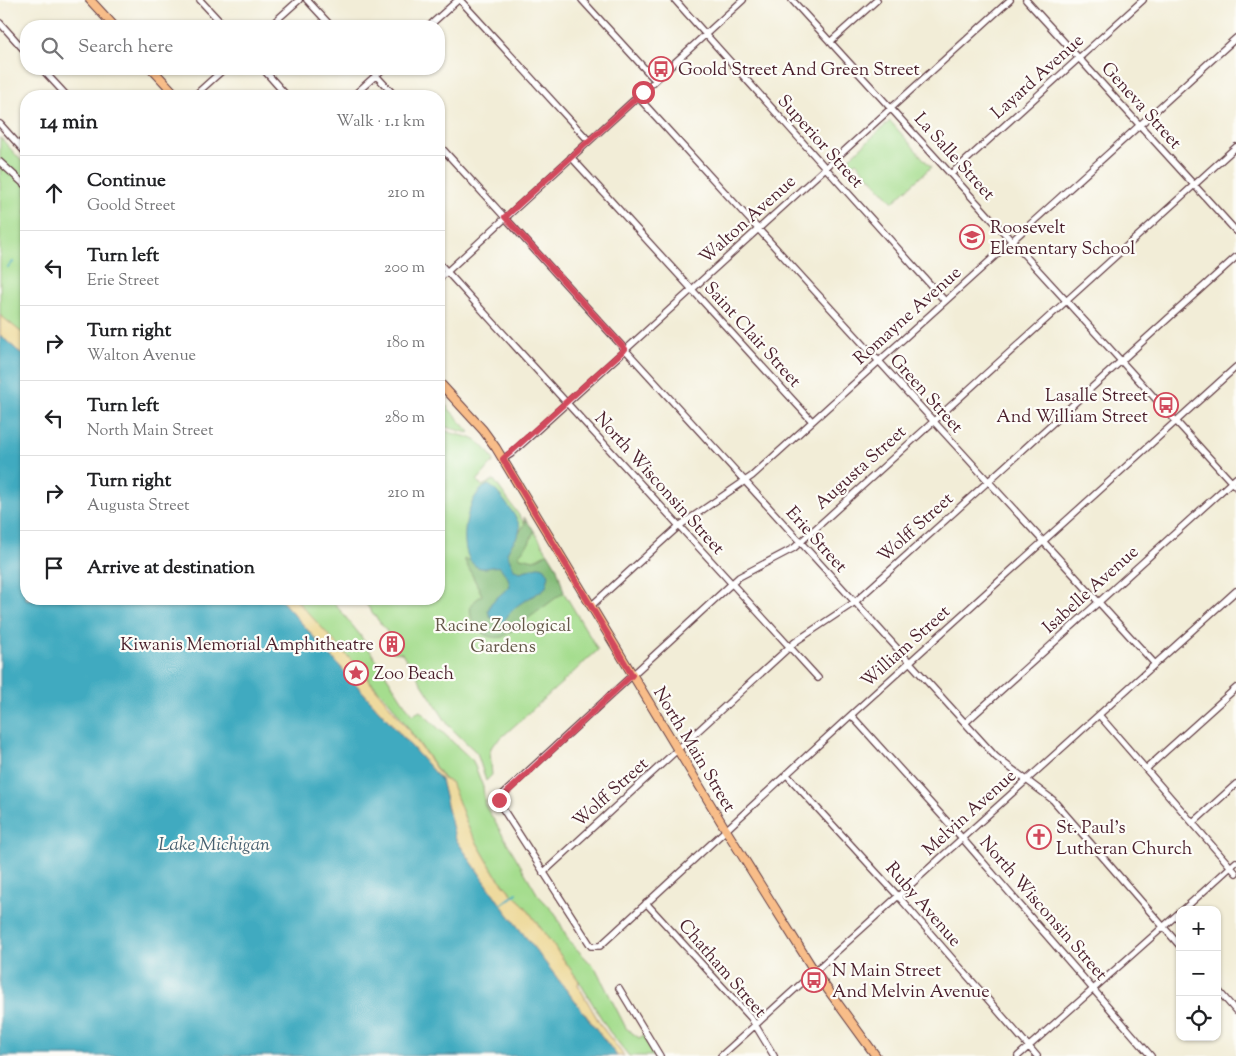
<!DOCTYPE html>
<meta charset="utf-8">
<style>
body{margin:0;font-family:"Sorts Mill Goudy",serif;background:#f6f6f6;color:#202124}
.controls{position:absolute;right:15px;bottom:15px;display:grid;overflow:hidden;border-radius:10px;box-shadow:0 1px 4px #0004}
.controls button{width:45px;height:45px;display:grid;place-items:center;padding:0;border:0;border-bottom:1px solid #e0e0e0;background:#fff;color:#202124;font:25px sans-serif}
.stop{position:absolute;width:15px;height:15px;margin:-11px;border:4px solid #d1495b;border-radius:50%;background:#fff}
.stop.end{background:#d1495b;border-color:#fff;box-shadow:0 1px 5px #0008}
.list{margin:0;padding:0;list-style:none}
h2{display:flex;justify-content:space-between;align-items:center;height:65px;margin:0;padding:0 20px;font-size:21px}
h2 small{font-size:16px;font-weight:400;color:#757577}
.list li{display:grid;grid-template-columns:32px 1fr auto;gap:15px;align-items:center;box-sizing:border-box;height:75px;padding:0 20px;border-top:1px solid #e0e0e0}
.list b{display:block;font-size:19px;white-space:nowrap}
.list p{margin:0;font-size:16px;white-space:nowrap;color:#757577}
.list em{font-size:16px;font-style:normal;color:#757577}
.icon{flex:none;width:28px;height:28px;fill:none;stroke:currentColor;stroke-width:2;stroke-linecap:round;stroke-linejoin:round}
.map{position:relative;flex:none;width:1236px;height:1056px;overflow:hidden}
.search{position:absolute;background:#fff;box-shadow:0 1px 4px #0004;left:20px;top:20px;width:425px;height:55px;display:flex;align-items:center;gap:12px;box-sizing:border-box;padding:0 18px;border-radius:20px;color:#757577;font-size:19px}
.panel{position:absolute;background:#fff;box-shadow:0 1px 4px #0004;left:20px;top:90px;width:425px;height:515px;border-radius:20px}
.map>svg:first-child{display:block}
.green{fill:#a5dd8e;stroke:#787e5c}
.forest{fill:#84bc79;stroke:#676e52}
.sand{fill:#eeda9e;stroke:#9c7c64}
.water{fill:#40aac0;stroke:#456476}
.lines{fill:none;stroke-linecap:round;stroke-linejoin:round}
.stream{stroke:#40aac0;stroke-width:2}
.minor-casing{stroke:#633e45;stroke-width:8}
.major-casing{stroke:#633e45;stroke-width:10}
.minor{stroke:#fff;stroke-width:5.5}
.major{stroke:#f8bd89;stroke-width:8}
.route{stroke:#d1495b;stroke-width:6}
.labels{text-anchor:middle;stroke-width:4.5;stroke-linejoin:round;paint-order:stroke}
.poi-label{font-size:18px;fill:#4a1f2b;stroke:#fdfcf7;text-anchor:start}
.street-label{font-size:18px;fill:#4a1f2b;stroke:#fdfcf7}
.park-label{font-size:18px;fill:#655849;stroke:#fdfcf7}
.water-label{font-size:19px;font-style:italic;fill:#465e6e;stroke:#fdfcf7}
</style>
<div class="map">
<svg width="1236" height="1056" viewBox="0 0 1236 1056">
<rect width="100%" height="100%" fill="#fdfcf7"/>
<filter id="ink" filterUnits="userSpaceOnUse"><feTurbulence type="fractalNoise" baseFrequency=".02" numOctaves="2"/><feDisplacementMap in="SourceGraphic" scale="10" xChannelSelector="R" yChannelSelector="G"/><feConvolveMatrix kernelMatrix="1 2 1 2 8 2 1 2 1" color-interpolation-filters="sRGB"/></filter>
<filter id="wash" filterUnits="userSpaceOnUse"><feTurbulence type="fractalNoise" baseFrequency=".0096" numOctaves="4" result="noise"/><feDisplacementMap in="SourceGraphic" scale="20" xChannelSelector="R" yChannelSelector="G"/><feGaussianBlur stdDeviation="1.12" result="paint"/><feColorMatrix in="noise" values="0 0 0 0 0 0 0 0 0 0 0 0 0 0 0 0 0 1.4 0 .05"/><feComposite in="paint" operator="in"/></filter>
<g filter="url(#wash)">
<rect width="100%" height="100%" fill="#f2edd7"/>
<path class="green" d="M890 121 931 167 893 202 856 162 850 166 846 161Z
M0 137 26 166V358L0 335Z
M439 398 470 432 468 433 439 425Z
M439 428C463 440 476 430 494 461L477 481 482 486 494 480 528 528 531 526 557 568 560 586 598 650 492 746 490 751 492 775 486 781 477 753 449 726 402 653 393 652 384 641 388 633 362 599H439Z
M295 599H331L360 635 412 715 420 711 473 761 483 787 485 805 538 895 555 913 569 941 596 969 626 1028 639 1038 644 1035 656 1056H629L609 1031 579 981 524 905 511 893 495 874 469 829 451 783 444 779 392 705Z"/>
<path class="forest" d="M524 517 534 531 529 543 519 554 520 557 534 560 548 553 557 568 564 592 503 637C483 641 467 624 471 604L482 595 464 559 470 560 509 547 525 524Z"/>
<path class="sand" d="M0 315 26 336V358L0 335Z
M280 599H295C349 656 400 713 443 779L451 782 469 829 495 874 511 893 524 905 579 981 578 985 602 1027 624 1056H617L501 905 455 838 441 780Z"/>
<path class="water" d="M0 335 26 358V599H280L441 780 455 838 501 905 617 1056H0Z
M488 485C495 486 520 520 520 528 519 538 510 544 507 553L514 569 520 572 541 566 545 568 549 575 546 587C535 597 519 601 510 613 505 618 506 622 498 623L490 616 488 611 491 603 510 586 508 578 500 567C491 565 483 572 474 565 456 550 466 493 488 485Z"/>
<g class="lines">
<path class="stream" d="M8 267 13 262
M501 905 517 893"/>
</g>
</g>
<g filter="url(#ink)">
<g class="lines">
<defs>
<path id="minor" d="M200 0 224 26
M307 0 331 26
M460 0 589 141
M582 0 655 80
M675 0 945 301
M792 0 1236 487
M1026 0 1236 231
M0 23 26 52
M270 26 299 0
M429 26 458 0
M830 42 877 0
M42 69 67 96
M263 69 287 96
M370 69 395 96
M194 96 224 69
M353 96 383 69
M637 96 1155 664
M0 124 26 153
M439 145 996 757 1053 800 1180 946
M1236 147 794 548 739 577 500 797 501 806 591 946H600L851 715 1236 367
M571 157 812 421
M0 162 26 186
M951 174 1143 0
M439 263 818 678
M439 279 743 0
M503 459 511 454 1010 0
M591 606 679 526 752 476 1236 38
M851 715 962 838 1151 1056
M1099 715 1236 873
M965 723 1236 478
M1146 769 1236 688
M786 774 898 896 1037 1056
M1193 823 1236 784
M543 873 795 642 855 602 1236 257
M646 903 751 1018 774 1056
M1183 910 1236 862
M619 988 660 1056
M1217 989 1236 1011
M721 1056 1236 591
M1018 1056 1180 912"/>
<path id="major" d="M90 0 114 26
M152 69 177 96
M439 382 483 430 496 448 726 830 815 972 876 1056"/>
</defs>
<use href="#minor" class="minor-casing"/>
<use href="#major" class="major-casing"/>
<use href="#minor" class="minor"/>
<use href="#major" class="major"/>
</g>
</g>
<g class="lines" filter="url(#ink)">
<path class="route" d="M499 800 632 675 503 459 625 349 505 217 643 92"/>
</g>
<defs>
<symbol id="bus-ring" viewBox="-11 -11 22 22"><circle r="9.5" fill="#fdfcf7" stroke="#d1495b" stroke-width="1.5"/><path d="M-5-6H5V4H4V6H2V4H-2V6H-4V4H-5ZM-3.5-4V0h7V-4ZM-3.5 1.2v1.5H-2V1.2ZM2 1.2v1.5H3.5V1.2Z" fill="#d1495b"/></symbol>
<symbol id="school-ring" viewBox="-11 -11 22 22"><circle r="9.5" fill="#fdfcf7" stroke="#d1495b" stroke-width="1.5"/><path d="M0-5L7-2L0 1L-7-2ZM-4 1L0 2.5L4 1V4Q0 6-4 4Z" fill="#d1495b"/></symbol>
<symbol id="building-ring" viewBox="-11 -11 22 22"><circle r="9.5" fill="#fdfcf7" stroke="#d1495b" stroke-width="1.5"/><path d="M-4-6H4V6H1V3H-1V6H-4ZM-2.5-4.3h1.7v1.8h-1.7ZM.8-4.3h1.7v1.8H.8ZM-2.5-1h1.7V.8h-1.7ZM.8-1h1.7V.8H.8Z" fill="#d1495b"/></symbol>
<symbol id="sight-ring" viewBox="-11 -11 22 22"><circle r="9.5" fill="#fdfcf7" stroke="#d1495b" stroke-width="1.5"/><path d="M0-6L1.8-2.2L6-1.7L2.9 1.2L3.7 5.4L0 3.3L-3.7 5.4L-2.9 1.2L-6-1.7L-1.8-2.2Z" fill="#d1495b"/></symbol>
<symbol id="church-ring" viewBox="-11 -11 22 22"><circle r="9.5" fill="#fdfcf7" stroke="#d1495b" stroke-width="1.5"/><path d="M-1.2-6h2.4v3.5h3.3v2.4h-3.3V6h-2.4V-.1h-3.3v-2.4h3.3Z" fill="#d1495b"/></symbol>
</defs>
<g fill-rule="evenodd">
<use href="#bus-ring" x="647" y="55" width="28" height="28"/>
<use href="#school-ring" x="958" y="223" width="28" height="28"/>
<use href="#bus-ring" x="1152" y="391" width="28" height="28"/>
<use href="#building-ring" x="378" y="630" width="28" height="28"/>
<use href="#sight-ring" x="342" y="659" width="28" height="28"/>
<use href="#church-ring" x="1025" y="823" width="28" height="28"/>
<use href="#bus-ring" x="800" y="966" width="28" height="28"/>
</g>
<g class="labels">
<g class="poi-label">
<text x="678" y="75">Goold Street And Green Street</text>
<text x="990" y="233">Roosevelt<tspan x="990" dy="21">Elementary School</tspan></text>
<text x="1148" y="401" text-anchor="end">Lasalle Street<tspan x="1148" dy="21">And William Street</tspan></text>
<text x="374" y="650" text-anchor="end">Kiwanis Memorial Amphitheatre</text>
<text x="374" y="679">Zoo Beach</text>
<text x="1056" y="833">St. Paul's<tspan x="1056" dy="21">Lutheran Church</tspan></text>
<text x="832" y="976">N Main Street<tspan x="832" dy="21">And Melvin Avenue</tspan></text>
</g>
<g class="street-label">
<text transform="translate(1037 76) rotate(-42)" y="6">Layard Avenue</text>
<text transform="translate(1142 105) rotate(48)" y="6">Geneva Street</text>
<text transform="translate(821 141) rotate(48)" y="6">Superior Street</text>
<text transform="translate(955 156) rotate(48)" y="6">La Salle Street</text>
<text transform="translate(747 219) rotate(-42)" y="6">Walton Avenue</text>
<text transform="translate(907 315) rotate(-42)" y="6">Romayne Avenue</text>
<text transform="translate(753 334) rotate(48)" y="6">Saint Clair Street</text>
<text transform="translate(927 393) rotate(48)" y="6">Green Street</text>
<text transform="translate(860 467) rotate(-42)" y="6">Augusta Street</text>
<text transform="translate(660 483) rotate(48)" y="6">North Wisconsin Street</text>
<text transform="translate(915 527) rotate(-42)" y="6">Wolff Street</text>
<text transform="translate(817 539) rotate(48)" y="6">Erie Street</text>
<text transform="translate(1090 589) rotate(-42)" y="6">Isabelle Avenue</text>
<text transform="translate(905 646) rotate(-42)" y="6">William Street</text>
<text transform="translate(695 749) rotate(59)" y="6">North Main Street</text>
<text transform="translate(610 792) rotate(-42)" y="6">Wolff Street</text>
<text transform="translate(969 812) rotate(-42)" y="6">Melvin Avenue</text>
<text transform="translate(924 904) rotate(49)" y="6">Ruby Avenue</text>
<text transform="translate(1044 908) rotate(49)" y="6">North Wisconsin Street</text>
<text transform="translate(723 968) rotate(49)" y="6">Chatham Street</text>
</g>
<g class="park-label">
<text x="503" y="631">Racine Zoological<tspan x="503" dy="21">Gardens</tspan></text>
</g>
<g class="water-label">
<text x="214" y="850">Lake Michigan</text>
</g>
</g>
</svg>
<div class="controls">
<button>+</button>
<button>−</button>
<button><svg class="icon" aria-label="locate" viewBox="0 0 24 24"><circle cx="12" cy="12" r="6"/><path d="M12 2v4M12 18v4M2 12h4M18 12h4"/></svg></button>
</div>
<div class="stop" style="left:643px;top:92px"></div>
<div class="stop end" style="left:499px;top:800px"></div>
<div class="search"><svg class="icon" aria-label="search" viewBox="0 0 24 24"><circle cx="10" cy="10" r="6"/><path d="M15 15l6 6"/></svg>Search here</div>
<section class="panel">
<h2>14 min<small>Walk · 1.1 km</small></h2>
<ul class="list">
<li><svg class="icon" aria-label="ahead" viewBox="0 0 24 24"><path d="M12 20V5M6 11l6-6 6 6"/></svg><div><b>Continue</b><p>Goold Street</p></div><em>210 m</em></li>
<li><svg class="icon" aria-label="left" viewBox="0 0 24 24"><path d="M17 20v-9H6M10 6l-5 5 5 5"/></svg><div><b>Turn left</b><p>Erie Street</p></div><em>200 m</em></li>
<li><svg class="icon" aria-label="right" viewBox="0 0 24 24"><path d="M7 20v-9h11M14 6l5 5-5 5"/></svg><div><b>Turn right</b><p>Walton Avenue</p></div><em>180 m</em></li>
<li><svg class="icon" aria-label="left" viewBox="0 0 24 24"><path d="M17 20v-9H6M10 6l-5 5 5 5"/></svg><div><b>Turn left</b><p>North Main Street</p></div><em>280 m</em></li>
<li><svg class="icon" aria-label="right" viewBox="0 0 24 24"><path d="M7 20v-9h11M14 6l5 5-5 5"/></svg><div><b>Turn right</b><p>Augusta Street</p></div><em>210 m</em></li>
<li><svg class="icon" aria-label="arrive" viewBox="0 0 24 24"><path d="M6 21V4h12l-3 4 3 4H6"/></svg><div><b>Arrive at destination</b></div></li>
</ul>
</section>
</div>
